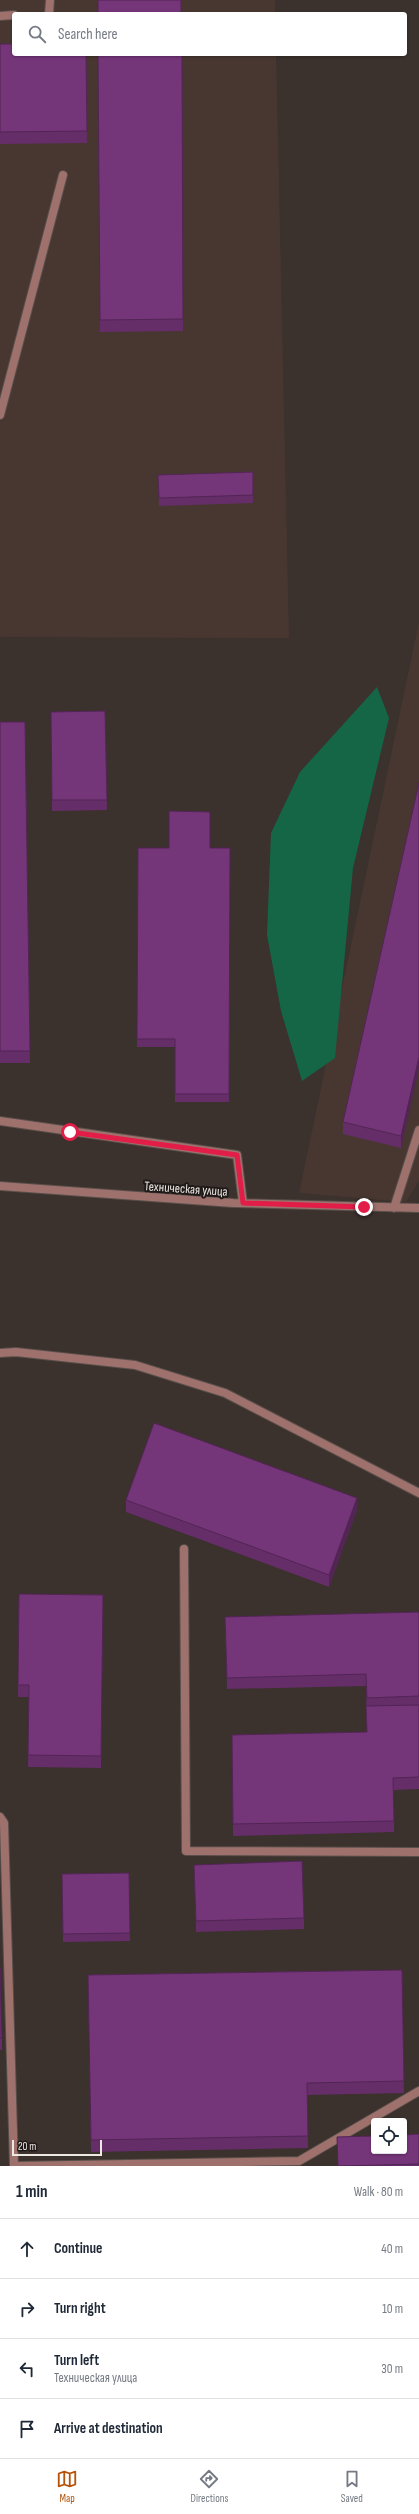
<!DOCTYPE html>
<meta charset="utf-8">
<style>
body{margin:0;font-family:"Sofia Sans Condensed",sans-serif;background:#f6f6f7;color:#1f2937}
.controls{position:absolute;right:12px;bottom:12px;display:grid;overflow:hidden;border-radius:4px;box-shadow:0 1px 3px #0004}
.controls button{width:36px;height:36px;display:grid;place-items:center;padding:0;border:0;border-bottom:1px solid #e0e1e3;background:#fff;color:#1f2937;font:20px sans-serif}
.scale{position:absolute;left:12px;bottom:10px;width:90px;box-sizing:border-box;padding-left:4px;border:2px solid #eee8e5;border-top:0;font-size:11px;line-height:14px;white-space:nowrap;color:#eee8e5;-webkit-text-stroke:3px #1f1a18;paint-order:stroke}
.stop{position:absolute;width:12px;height:12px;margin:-9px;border:3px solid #e11d48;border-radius:50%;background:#fff}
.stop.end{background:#e11d48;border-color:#fff;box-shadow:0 1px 4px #0008}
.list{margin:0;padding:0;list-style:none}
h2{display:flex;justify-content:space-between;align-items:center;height:52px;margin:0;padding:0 16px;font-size:17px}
h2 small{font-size:13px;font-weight:400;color:#747a83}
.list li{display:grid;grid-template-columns:26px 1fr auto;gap:12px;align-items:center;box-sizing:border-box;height:60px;padding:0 16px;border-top:1px solid #e0e1e3}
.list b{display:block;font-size:15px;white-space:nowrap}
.list p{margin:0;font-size:13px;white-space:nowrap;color:#747a83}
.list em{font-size:13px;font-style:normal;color:#747a83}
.icon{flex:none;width:22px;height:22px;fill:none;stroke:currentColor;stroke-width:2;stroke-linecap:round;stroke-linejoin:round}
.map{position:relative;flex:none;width:419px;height:2166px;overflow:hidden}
.search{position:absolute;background:#fff;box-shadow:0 1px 3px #0004;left:12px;right:12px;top:12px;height:44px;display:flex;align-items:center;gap:10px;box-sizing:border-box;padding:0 14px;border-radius:4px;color:#747a83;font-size:15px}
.sheet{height:292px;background:#fff}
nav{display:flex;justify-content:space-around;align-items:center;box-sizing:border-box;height:56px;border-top:1px solid #e0e1e3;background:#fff;font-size:11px;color:#747a83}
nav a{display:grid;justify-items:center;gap:2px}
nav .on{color:#b45309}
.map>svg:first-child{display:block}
.built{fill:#483731}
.green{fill:#146646}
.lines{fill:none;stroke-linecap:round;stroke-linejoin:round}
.service-casing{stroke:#584e4a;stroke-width:10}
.service{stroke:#9e716c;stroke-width:8}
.wall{fill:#652e68}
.shaded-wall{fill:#522555}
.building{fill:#753579;stroke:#522555}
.route{stroke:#e11d48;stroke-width:5}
.labels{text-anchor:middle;stroke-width:4;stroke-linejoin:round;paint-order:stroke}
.street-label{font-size:13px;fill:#eee8e5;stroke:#1f1a18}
</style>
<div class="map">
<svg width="419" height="2166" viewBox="0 0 419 2166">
<rect width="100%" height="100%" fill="#3b312d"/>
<path class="built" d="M0 0H275V14H14V54H276L289 638 0 637Z
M419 622V1181L406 1202 299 1193Z"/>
<path class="green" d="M377 687 389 718 353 868 335 1058 302 1081 281 1011 267 935 271 833 300 772Z"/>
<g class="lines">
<defs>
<path id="service" d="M49 14 50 0
M0 16 14 15
M0 415 63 175
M0 1121 237 1155 243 1203
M0 1186 233 1203 419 1208
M394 1208 419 1130
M0 1353 16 1352 135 1365 225 1393 419 1493
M184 1549 186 1851 419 1852
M0 1817 4 1823 14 2166 299 2161 419 2091"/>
</defs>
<use href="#service" class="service-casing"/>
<use href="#service" class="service"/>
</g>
<path class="wall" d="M0 44 86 54 87 143 0 144Z
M98 54H182L183 331 100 332Z
M158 475 253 495V503L159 506Z
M105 711 107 810 52 811 51 712Z
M0 722H25L30 1063H0Z
M419 783 401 1148 343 1134V1122Z
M138 848H230L229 1102H175V1047H137Z
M126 1500 357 1510 329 1587 126 1512Z
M19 1594 103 1595 101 1768 28 1767 29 1697H18Z
M419 1613V1789L394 1790V1832L233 1836 232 1735 367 1732 366 1686 227 1689 225 1617Z
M194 1865 304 1918V1929L196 1932Z
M129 1873 130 1941 63 1942 62 1874Z
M0 1968 2 2038V2050H0Z
M402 1970 404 2093 307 2095 308 2148 91 2152 88 1975Z
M419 2134V2166H338L337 2137Z"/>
<path class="shaded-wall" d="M419 1057V1069L401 1148V1136Z
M357 1498V1510L329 1587V1575Z"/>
<path class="building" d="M98 0H181V14H98Z
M0 44H14V54H86L87 131 0 132Z
M98 54H182L183 319 100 320Z
M253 472V495L159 498 158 475Z
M105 711 107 800H52L51 712Z
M0 722H25L30 1051H0Z
M419 783V1057L401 1136 343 1122Z
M169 811 210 812V848H230L229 1094H175V1039H137L138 848H169Z
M154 1423 357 1498 329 1575 126 1500Z
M19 1594 103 1595 101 1756 28 1755 29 1685H18Z
M418 1612 419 1613V1696L367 1698 366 1674 227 1678 225 1617Z
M419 1705V1777L393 1778 394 1821 233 1824 232 1735 367 1732 366 1706Z
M302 1861 304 1918 196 1921 194 1865Z
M129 1873 130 1933 63 1934 62 1874Z
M0 1968 2 2038H0Z
M402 1970 404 2081 307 2083 308 2136 91 2140 88 1975Z
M419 2134V2164L338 2166 337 2137 374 2136V2151H404V2135Z"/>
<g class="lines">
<path class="route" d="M70 1132 237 1155 243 1203 364 1207"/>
</g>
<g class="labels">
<g class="street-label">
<text transform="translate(186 1188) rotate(4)" y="5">Техническая улица</text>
</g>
</g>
</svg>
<div class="controls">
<button><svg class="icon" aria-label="locate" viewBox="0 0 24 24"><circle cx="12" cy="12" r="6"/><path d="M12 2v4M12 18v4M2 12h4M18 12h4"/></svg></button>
</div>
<div class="scale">20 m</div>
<div class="stop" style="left:70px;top:1132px"></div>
<div class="stop end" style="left:364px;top:1207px"></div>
<div class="search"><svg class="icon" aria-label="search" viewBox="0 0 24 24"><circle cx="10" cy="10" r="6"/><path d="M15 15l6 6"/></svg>Search here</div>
</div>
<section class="sheet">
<h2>1 min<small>Walk · 80 m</small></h2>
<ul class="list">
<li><svg class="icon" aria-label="ahead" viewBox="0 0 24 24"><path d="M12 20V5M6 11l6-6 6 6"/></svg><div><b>Continue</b></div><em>40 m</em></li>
<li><svg class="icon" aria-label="right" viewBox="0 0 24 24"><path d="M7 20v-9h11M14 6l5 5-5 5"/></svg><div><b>Turn right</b></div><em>10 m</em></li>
<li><svg class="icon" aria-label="left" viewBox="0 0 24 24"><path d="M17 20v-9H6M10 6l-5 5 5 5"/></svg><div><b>Turn left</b><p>Техническая улица</p></div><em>30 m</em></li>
<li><svg class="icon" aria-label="arrive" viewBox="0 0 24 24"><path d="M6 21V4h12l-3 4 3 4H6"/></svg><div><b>Arrive at destination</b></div></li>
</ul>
</section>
<nav>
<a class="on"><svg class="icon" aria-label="map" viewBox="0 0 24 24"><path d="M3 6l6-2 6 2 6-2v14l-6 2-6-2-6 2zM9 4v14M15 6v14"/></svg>Map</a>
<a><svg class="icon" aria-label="directions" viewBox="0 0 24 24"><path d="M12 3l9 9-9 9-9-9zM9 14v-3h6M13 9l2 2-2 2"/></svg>Directions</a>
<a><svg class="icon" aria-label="saved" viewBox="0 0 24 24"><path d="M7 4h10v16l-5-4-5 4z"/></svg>Saved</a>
</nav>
